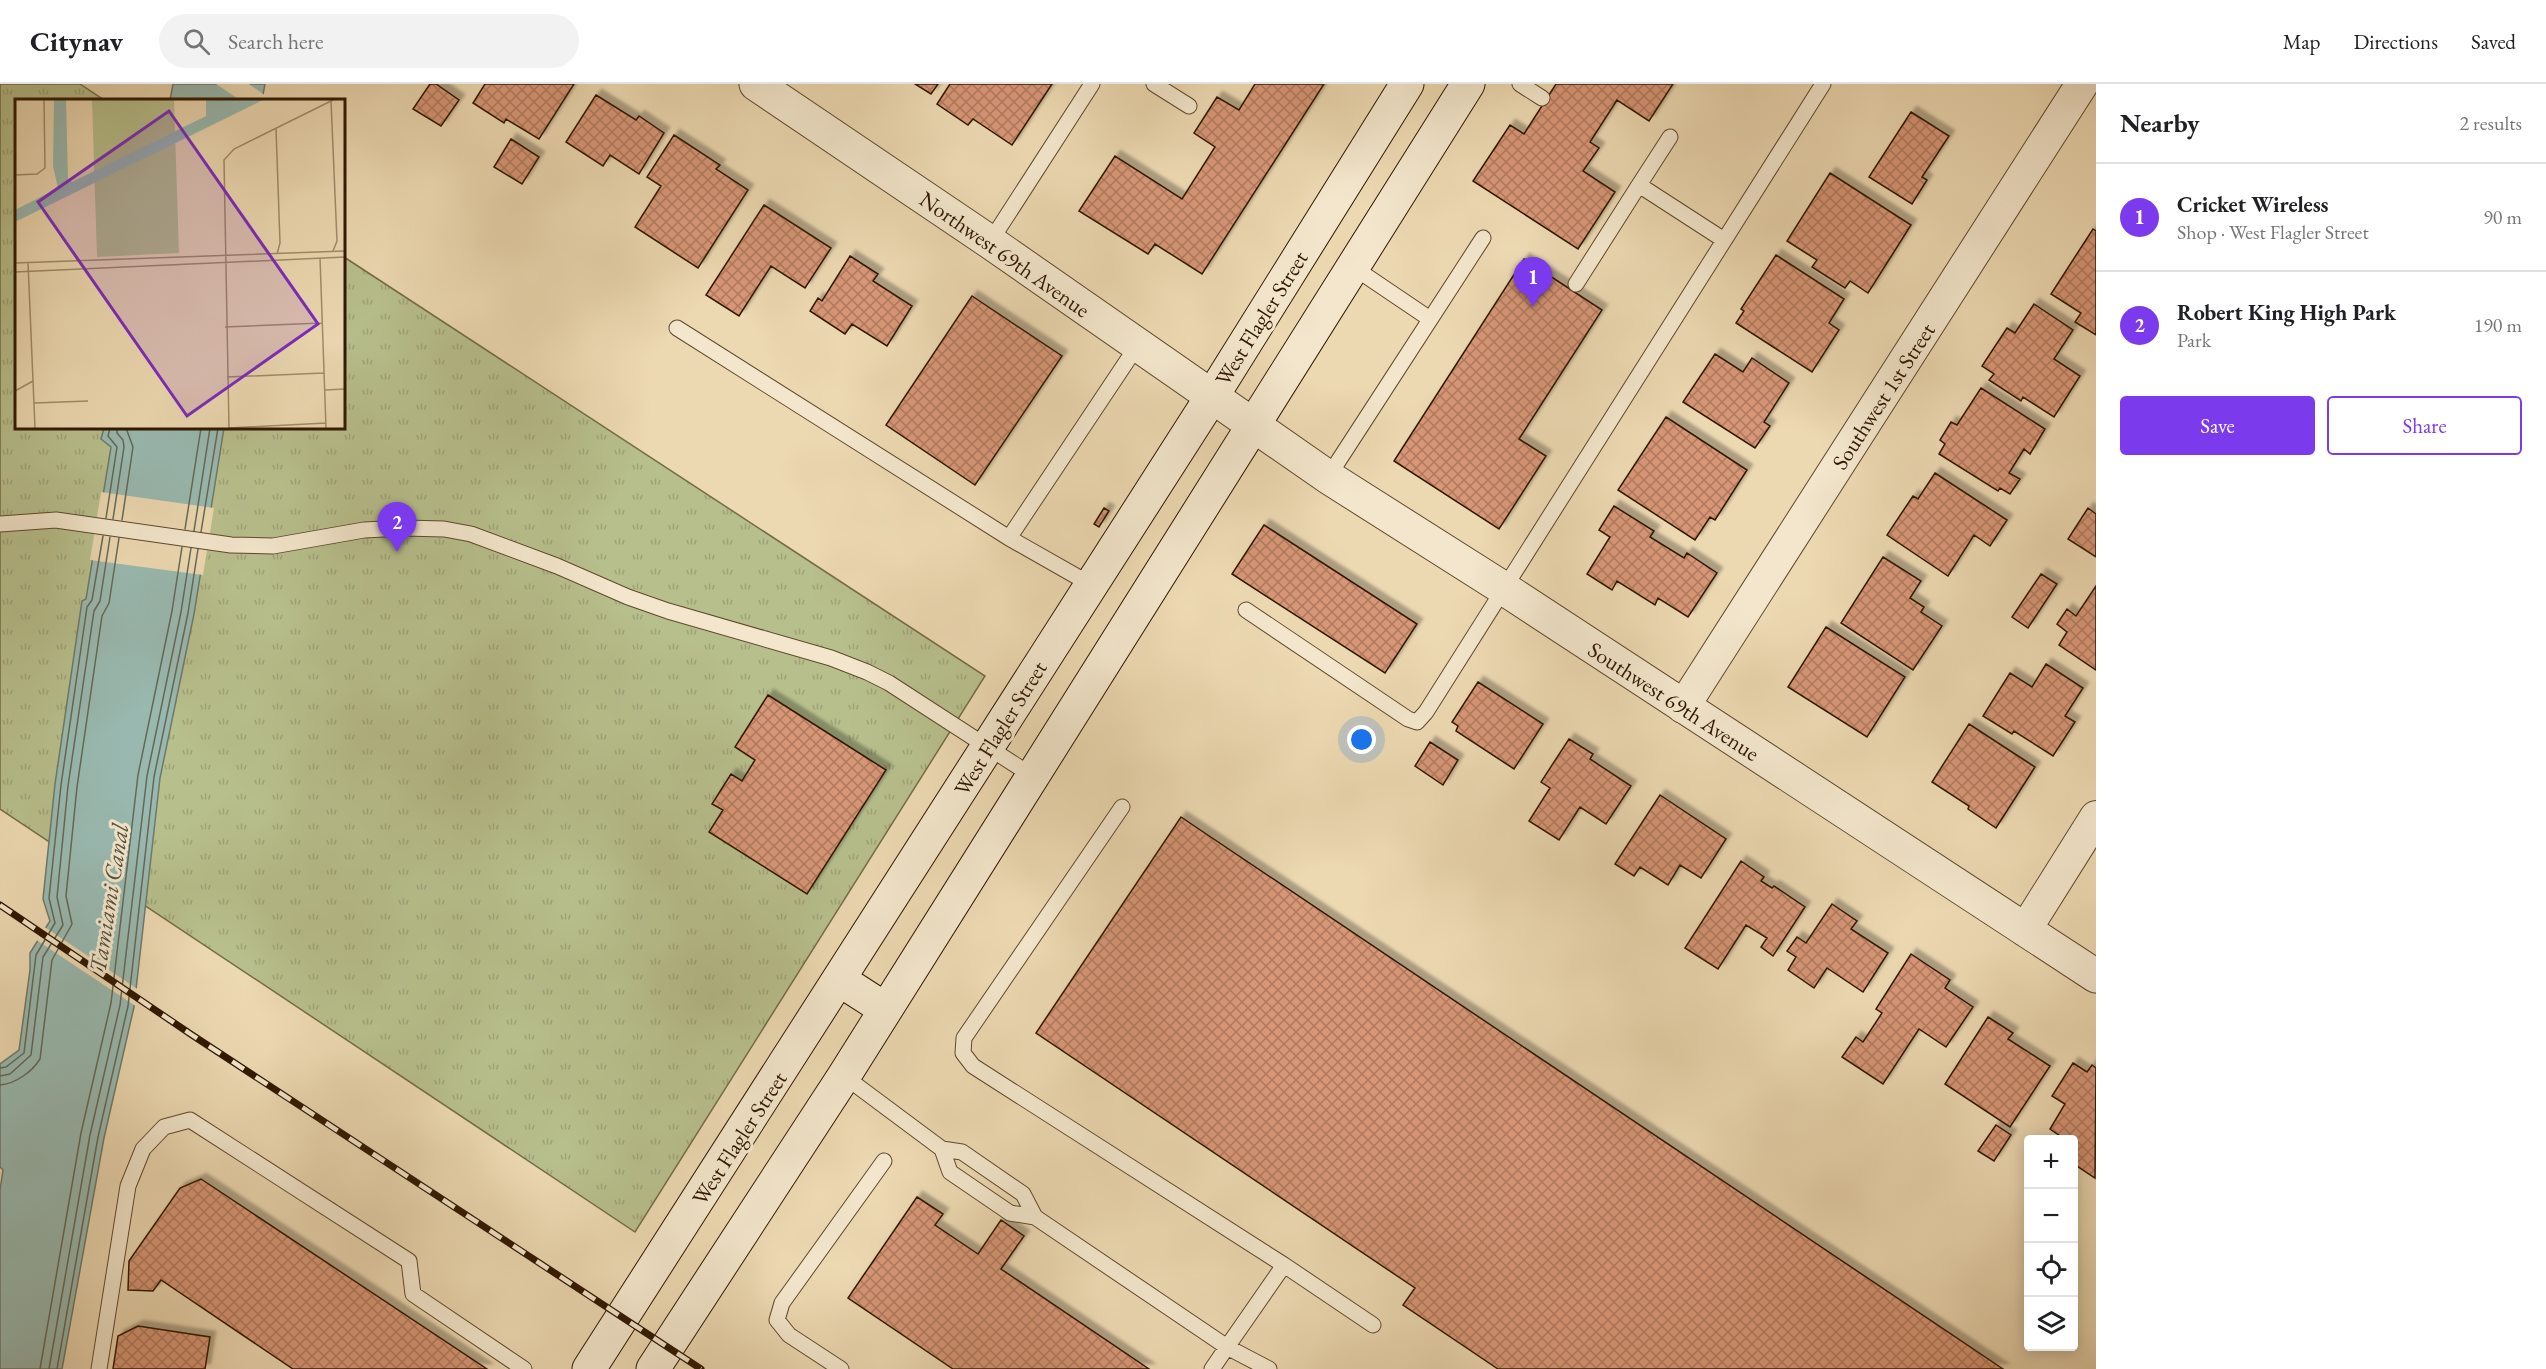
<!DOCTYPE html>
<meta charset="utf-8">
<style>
body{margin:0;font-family:"EB Garamond",serif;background:#f2f2f2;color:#202124}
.controls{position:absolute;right:18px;bottom:18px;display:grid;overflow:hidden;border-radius:6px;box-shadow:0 3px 15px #0003}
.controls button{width:54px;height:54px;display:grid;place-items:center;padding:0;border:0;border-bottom:2px solid #e0e0e0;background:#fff;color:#202124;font:30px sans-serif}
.you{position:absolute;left:1362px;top:656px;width:21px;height:21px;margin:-15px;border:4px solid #fff;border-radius:50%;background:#1a73e8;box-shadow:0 0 0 9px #1a73e833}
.badge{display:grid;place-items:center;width:39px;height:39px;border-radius:50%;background:#7c3aed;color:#fff;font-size:20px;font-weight:700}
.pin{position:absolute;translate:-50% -50px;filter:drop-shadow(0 2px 3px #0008)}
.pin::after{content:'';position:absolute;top:32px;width:21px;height:18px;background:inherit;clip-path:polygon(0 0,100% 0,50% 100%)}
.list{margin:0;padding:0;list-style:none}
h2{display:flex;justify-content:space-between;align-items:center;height:78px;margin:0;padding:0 24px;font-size:26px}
h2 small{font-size:20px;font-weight:400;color:#757577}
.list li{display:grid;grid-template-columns:39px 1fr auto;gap:18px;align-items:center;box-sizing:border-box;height:108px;padding:0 24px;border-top:2px solid #e0e0e0}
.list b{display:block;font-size:22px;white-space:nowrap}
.list p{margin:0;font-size:20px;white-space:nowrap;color:#757577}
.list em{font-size:20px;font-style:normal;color:#757577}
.actions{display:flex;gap:12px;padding:18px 24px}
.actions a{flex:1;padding:14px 0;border:2px solid #7c3aed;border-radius:6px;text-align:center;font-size:21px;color:#7c3aed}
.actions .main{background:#7c3aed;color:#fff}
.icon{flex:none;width:33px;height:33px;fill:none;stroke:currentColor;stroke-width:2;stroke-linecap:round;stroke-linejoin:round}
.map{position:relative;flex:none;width:2096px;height:1285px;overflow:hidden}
header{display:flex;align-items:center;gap:36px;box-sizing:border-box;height:84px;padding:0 30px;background:#fff;border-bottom:2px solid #e0e0e0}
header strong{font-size:28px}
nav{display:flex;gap:33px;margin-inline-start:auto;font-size:21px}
.search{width:420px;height:54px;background:#f2f2f2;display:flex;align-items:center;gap:15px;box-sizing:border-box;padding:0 21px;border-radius:33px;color:#757577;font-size:22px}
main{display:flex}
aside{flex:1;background:#fff}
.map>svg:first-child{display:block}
.park{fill:url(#park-tufts);stroke:#746c46;stroke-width:1.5}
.water{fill:#99b9b0;stroke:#6f796a;stroke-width:1.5}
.pier{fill:#ecd8b1}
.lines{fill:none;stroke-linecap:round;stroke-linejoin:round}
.shore{stroke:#646858;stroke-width:1.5}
.building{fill:url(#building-cross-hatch);stroke:#301800;stroke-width:1.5;filter:url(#shadow)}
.service-casing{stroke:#5f482c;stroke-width:17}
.minor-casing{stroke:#5f482c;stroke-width:34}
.tertiary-casing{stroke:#5f482c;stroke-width:35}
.secondary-casing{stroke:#301800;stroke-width:35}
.service{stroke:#f3e6cc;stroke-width:15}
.minor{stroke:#f3e6cc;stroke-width:32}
.tertiary{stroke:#f3e6cc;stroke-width:33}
.secondary{stroke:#f3e6cc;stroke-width:33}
.rail-casing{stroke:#301800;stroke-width:7}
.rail{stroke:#f3e6cc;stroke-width:4.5;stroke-dasharray:14;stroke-linecap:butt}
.labels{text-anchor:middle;stroke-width:6;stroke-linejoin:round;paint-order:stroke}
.street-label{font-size:22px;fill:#301800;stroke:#f3e6cc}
.water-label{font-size:24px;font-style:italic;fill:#55503e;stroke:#f3e6cc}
.inset-road{fill:none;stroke:#a18b6a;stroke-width:1.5}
.view{fill:#7b2cbf;fill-opacity:0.15;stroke:#7b2cbf;stroke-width:3}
.inset-edge{fill:none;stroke:#301800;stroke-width:3}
</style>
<header>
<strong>Citynav</strong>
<div class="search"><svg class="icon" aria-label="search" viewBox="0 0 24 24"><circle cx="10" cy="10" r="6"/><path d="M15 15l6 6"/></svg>Search here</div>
<nav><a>Map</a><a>Directions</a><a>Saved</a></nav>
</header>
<main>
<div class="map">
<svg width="2096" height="1285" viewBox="0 0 2096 1285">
<defs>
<pattern id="park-tufts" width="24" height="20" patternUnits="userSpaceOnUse" patternTransform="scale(1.5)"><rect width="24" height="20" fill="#b7bf8c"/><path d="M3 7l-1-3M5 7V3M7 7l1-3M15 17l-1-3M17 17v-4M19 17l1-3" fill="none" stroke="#9ea377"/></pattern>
<pattern id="building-cross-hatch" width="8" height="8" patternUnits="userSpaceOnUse" patternTransform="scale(1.5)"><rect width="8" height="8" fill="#d79676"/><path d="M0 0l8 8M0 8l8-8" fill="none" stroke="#af795e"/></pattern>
<filter id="shadow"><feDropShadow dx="5.5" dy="-5.5" stdDeviation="1.5" flood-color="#0004"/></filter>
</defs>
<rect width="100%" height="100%" fill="#ecd8b1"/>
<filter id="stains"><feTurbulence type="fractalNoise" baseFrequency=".00333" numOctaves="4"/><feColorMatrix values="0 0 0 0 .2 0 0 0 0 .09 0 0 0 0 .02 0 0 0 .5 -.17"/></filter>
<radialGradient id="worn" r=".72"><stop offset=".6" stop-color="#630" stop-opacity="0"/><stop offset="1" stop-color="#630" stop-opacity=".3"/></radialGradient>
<path class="park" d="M0 0H80L104 16H16V344H344V173L985 592 635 1148 0 725Z"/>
<path class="water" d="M173 0H265L262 16H170Z
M104 344H224L194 530 160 694 134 923 104 1054 62 1285H0V1106L3 1086 0 1083V980L19 966 30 886V869L50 837 43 815 55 700 82 517 86 515 111 363 101 355Z"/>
<path class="pier" d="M216 0H249L266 12 265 16H240Z
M101 408 214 424 203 491 90 476Z
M43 842 139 906 137 923 35 855Z"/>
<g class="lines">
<path class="shore" d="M106 434 117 363 108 352 110 344
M113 435 124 363 123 356 117 349V344
M122 436 133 363 126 344
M185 445 201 344
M194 447 210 344
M201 448 218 344
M0 984 6 983 24 969 36 871 55 839 49 814 61 701 87 523 92 516 103 452
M0 992 10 990 31 971 43 873 63 841 57 813 68 702 94 527 100 517 110 453
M0 1001C15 1000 32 988 40 975L52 876 72 840 66 812 77 703 102 532 109 519 119 454
M40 1285 81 1049 111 919 138 691 172 527 182 463
M49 1285 90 1051 120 921 147 692 181 528 191 464
M57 1285 98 1053 128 922 154 693 188 529 198 465"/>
</g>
<path class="building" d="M430 0H436L459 16 441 42 413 25Z
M485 0H574L539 55 506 35 504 39 473 19Z
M915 0H938L931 10Z
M950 0H1052L1012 61 973 35 968 41 937 20Z
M1255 0H1324L1202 190 1155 160 1148 170 1079 127 1115 72 1182 115 1215 63 1194 49 1217 13 1239 26Z
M1556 0H1673L1649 37 1617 16 1590 58 1599 64 1583 87 1615 108 1578 165 1473 97 1510 41 1524 50Z
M596 11 636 36 639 32 664 49 639 90 610 71 603 82 566 58Z
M1911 28 1949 52 1922 93 1927 96 1912 120 1869 93Z
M674 51 720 81 716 85 748 106 698 184 635 143 661 102 647 93Z
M511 55 539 73 522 100 494 83Z
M1830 89 1911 141 1868 209 1850 197 1845 204 1812 183 1817 176 1787 157Z
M764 121 831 164 805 204 771 182 739 232 706 211Z
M2093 145 2096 147V251L2075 238 2081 229 2051 210Z
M1776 171 1844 215 1829 239 1839 246 1812 288 1736 239 1744 227 1741 225Z
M850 172 878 190 873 197 912 222 887 262 852 240 845 250 810 227 818 214 822 217Z
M1524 175 1602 226 1519 355 1546 372 1499 445 1394 377Z
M972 212 1062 272 975 401 886 341Z
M2034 220 2073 246 2054 275 2080 292 2054 333 2023 313 2021 317 1989 296 1994 290 1982 282 2007 244 2015 249Z
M1715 270 1743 288 1752 274 1789 299 1764 338 1770 342 1755 364 1683 318Z
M1981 304 2045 345 2030 370 2024 365 2009 389 2020 395 2010 410 2000 404 1998 407 1939 370 1945 360 1940 356 1951 338 1957 341Z
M1666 333 1747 386 1715 436 1710 433 1695 456 1618 406Z
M1935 389 2007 436 1990 462 1974 451 1948 492 1887 451 1913 412 1918 415Z
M1614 422 1654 447 1650 453 1684 474 1687 469 1717 489 1688 533 1658 514 1655 521 1617 497 1612 506 1587 490 1610 453 1599 446Z
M1104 424 1109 427 1099 443 1094 440Z
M2088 424 2096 430V473L2068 455Z
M1264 441 1417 540 1385 589 1232 490Z
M1883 473 1921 497 1910 514 1924 523 1921 528 1942 542 1913 586 1841 539Z
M2041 490 2057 500 2028 544 2012 533Z
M2096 502V586L2059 561 2067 548 2057 540 2067 525 2076 532Z
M1826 543 1905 593 1867 653 1788 603Z
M2046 580 2083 604 2065 632 2075 638 2053 672 2014 647 2012 650 1983 632 2010 589 2032 603Z
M1478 598 1543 640 1514 685 1456 647 1458 642 1452 638Z
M768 611 886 686 807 810 709 748 723 726 712 720 731 690 742 697 755 676 735 663Z
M1969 640 2035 683 1996 744 1968 725 1969 722 1932 698Z
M1569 655 1593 670 1590 675 1631 702 1606 740 1580 723 1559 756 1529 737 1550 704 1541 698Z
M1430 658 1458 676 1443 701 1415 682Z
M1660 711 1726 755 1701 794 1680 781 1668 801 1640 783 1634 792 1615 780Z
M1181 733 2003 1285H1498L1403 1221 1415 1204 1036 949Z
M1741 777 1764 793 1761 797 1772 804 1774 802 1805 823 1773 872 1761 863 1767 854 1746 841 1718 885 1685 864Z
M1832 820 1857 837 1851 845 1888 869 1863 908 1827 884 1814 904 1788 886 1796 873 1787 867 1797 853 1806 859Z
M1911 870 1950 896 1945 904 1973 923 1946 963 1919 945 1883 1000 1842 973 1856 953 1863 958 1882 929 1876 925Z
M1988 933 2013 949 2008 955 2050 982 2010 1043 1945 1000Z
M2073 979 2087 988 2092 981 2096 984 2095 1094 2074 1080V1056H2066L2050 1045 2065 1020 2052 1012Z
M1996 1041 2011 1051 1994 1077 1978 1067Z
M201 1095 487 1285H293L161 1196 153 1207 128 1206 129 1177 180 1104Z
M917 1113 943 1130 935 1141 978 1170 1001 1136 1024 1152 1001 1185 1149 1285H953L848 1214Z
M138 1242 210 1253 205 1285H113L118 1252Z"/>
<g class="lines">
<defs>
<path id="service" d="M1154 0 1189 22
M1520 0 1542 14
M1670 53 1639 101 1724 156
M990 158 1092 0
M1353 183 1430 235
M1576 200 1639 101
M677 244 1009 454
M1328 393 1483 154
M0 440 56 436 231 461 273 462 364 446 404 444 444 445 471 450 557 482 628 513 668 527 831 574 867 588 889 599 1031 691
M1090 500 1009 454 1137 262
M1246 526 1408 635 1417 638 1426 628 1823 0
M1122 723 964 954 963 969 973 982 1284 1181 1227 1263 1269 1285
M844 992 942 1065
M942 1065 962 1068 1023 1110 1035 1133 1010 1129 950 1088Z
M1035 1133 1227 1263 1212 1285
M1284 1181 1373 1241
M99 1285 128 1102 143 1065 164 1043 190 1036 409 1177 413 1210 524 1285
M841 1285 789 1251 777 1236 782 1219 884 1077"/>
<path id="minor" d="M1683 623 2082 0
M2025 846 2096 733"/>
<path id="tertiary" d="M756 0 990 158 1328 393 1503 504 2096 892"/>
<path id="secondary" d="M840 896 885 925
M589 1285 1211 314 1407 0
M653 1285 844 992 1468 0"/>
</defs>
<use href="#service" class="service-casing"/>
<use href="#minor" class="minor-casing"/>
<use href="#tertiary" class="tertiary-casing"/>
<use href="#secondary" class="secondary-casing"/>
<use href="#service" class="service"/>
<use href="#minor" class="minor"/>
<use href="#tertiary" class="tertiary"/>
<use href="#secondary" class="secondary"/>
<defs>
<path id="rail" d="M0 821 192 951 701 1285"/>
</defs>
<use href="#rail" class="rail-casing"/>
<use href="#rail" class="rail"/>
</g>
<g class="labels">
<g class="street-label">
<text transform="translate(1005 170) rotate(35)" y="8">Northwest 69th Avenue</text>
<text transform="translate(1261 234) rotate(-58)" y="8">West Flagler Street</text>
<text transform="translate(1883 312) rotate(-57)" y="8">Southwest 1st Street</text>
<text transform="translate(1674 617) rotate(33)" y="8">Southwest 69th Avenue</text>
<text transform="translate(1000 644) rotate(-58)" y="8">West Flagler Street</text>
<text transform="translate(739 1054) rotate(-57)" y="8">West Flagler Street</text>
</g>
<g class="water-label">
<text transform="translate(109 814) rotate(-81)" y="8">Tamiami Canal</text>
</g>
</g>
<g transform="translate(15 15)">
<rect width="330" height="330" fill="#ecd8b1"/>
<path d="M77 1H159L164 154 82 158Z" fill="#b7bf8c"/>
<path d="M39 1H51L53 80 57 83 191 17V1H248L0 123V111L43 89 38 67Z" fill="#99b9b0"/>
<path class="inset-road" d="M316 2 322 142 318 152M261 29 265 144 262 155M0 76 22 75 30 69 29 1M305 159 311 329M0 164 330 152M13 164 20 329M0 173 330 158M210 228 307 224M212 278 309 274M310 291 330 290M0 292 18 282M19 304 73 302M214 329 209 61 219 50 318 1M214 329 311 324"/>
<path class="view" d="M154 12 303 225 172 317 23 103Z"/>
<rect width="330" height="330" class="inset-edge"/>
</g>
<rect width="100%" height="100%" filter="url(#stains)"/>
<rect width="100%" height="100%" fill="url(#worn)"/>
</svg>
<div class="controls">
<button>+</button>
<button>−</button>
<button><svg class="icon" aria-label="locate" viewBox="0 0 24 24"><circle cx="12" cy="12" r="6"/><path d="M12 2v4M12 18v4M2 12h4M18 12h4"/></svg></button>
<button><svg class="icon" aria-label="layers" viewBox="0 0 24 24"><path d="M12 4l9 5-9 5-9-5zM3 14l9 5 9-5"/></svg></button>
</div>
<div class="you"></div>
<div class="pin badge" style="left:1533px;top:223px">1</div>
<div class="pin badge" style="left:397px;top:468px">2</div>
</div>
<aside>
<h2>Nearby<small>2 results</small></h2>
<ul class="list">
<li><span class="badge">1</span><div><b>Cricket Wireless</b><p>Shop · West Flagler Street</p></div><em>90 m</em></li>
<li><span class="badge">2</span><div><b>Robert King High Park</b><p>Park</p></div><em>190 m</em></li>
</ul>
<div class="actions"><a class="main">Save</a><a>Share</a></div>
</aside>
</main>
